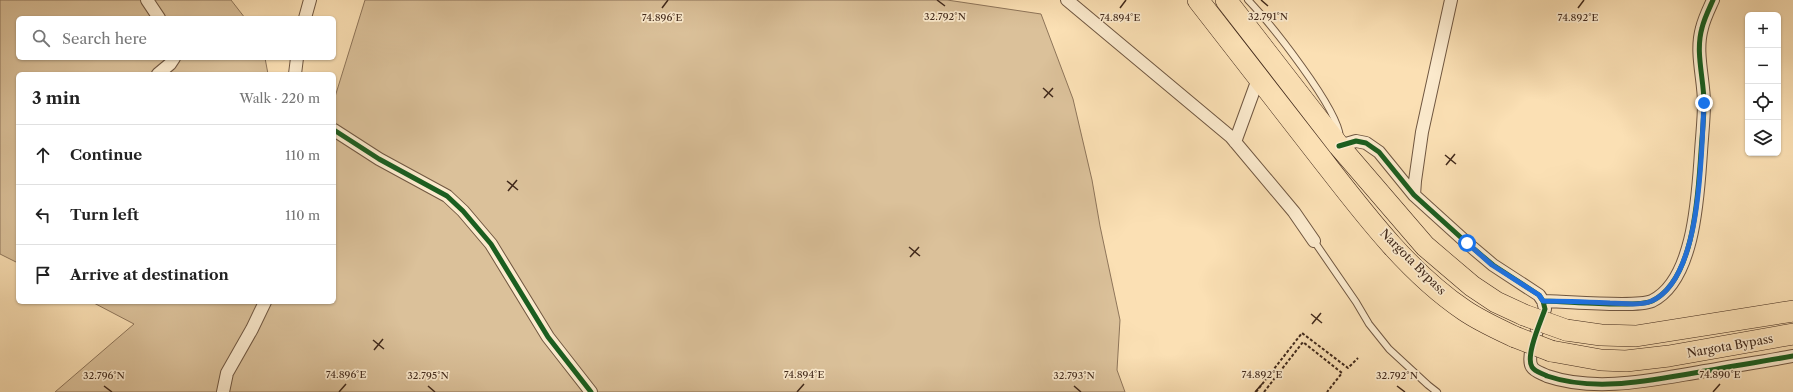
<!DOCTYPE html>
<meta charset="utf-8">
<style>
body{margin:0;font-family:"Libre Caslon Text",serif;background:#f6f6f6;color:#222}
.controls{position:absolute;right:12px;top:12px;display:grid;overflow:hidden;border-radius:6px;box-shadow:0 1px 3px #0004}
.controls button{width:36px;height:36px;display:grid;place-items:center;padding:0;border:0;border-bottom:1px solid #e0e0e0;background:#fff;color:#222;font:20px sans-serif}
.stop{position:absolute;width:12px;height:12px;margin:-9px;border:3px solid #1a73e8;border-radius:50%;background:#fff}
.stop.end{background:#1a73e8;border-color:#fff;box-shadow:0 1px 4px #0008}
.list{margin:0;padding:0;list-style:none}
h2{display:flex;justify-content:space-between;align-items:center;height:52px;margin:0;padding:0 16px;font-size:17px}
h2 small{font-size:13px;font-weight:400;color:#767676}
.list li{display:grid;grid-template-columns:26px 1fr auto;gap:12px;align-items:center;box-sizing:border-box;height:60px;padding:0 16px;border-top:1px solid #e0e0e0}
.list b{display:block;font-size:15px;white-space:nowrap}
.list em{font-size:13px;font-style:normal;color:#767676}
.icon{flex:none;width:22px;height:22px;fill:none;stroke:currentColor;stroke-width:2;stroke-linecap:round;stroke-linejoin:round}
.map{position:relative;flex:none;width:1793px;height:392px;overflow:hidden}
.search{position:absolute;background:#fff;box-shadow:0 1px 3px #0004;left:16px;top:16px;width:320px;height:44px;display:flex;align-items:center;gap:10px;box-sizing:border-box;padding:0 14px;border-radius:6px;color:#767676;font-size:15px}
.panel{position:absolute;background:#fff;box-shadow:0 1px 3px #0004;left:16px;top:72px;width:320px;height:232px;border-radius:6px}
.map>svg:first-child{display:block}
.green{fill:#dbc19a;stroke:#8e755a}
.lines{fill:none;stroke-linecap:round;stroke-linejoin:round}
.lane-casing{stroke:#705741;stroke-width:8}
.street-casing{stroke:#705741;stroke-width:14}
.highway-casing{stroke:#41291b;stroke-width:22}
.path{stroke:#41291b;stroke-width:2;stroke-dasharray:3 2;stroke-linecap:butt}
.lane{stroke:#fcebce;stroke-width:6}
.street{stroke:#fcebce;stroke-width:12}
.highway{stroke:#fbe0b4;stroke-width:21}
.highway-bridge-casing{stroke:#41291b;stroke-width:22;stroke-linecap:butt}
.highway-bridge{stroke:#fbe0b4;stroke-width:21}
.cycleway-casing{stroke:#fcebce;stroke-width:8}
.cycleway{stroke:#1b5e20;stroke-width:5}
.route{stroke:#1a73e8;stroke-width:5}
.ticks{fill:none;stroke:#41291b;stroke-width:1.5}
.labels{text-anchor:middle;stroke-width:3.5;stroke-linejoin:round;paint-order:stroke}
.street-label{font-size:12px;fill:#41291b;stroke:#fcebce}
.ticks-label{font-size:10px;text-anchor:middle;fill:#41291b;stroke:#fcebce;stroke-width:3.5;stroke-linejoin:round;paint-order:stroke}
</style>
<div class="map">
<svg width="1793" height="392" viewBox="0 0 1793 392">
<rect width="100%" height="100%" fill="#fbe0b4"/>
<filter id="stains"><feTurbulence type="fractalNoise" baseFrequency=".005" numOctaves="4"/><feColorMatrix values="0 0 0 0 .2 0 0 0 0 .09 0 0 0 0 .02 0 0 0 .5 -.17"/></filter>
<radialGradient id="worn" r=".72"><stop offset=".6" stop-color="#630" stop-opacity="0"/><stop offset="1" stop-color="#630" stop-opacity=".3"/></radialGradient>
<path class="green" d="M0 0H231L245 18H18V58H265L268 74H18V263L0 254Z
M365 0H947L1041 14 1073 99 1092 180 1100 226 1120 320 1117 370 1125 392H55L134 324 92 302H334V100Z"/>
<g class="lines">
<defs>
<path id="lane" d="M1248 0C1270 23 1338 108 1340 137
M1314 241 1356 302 1369 324 1389 349 1428 385 1437 392"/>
<path id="street" d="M147 0 159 18
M1067 0 1231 137 1294 212 1314 241
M305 18 310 0
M158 74 170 64 174 58
M295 74 297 58
M334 130 379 159 447 196 463 211 491 244 548 337 591 392
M1235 142 1258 79
M1339 146 1356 141 1366 143 1379 152 1414 195 1467 243 1493 265 1539 295 1543 301 1545 309C1541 321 1525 356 1532 367 1535 372 1542 373 1547 376 1594 392 1647 381 1694 373 1727 367 1760 362 1793 356
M1414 195 1415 181 1422 132 1451 0
M1543 301C1565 301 1636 308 1652 301 1695 280 1698 193 1701 152 1702 136 1704 119 1704 103 1704 79 1695 52 1702 28 1704 19 1709 9 1713 0
M223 392 227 373 252 329 265 302"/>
<path id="highway" d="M1198 0C1238 51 1277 102 1317 153 1360 208 1406 271 1464 310 1480 321 1498 329 1515 337
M1226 0 1339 146 1425 246 1472 286 1496 302 1524 315
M1566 330 1601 335 1636 336 1793 311
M1551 351 1601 360 1626 361 1669 356 1793 334"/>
</defs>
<use href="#lane" class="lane-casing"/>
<use href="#street" class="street-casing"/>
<use href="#highway" class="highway-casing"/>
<path class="path" d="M1256 392 1302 333 1348 368 1358 358
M1264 392 1303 342 1342 373 1327 392"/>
<use href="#lane" class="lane"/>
<use href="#street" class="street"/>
<use href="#highway" class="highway"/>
<defs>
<path id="highway-bridge" d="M1524 315 1566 330
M1515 337 1551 351"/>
</defs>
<use href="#highway-bridge" class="highway-bridge-casing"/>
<use href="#highway-bridge" class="highway-bridge"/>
<defs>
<path id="cycleway" d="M334 130 379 159 447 196 463 211 491 244 548 337 591 392
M1339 146 1356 141 1366 143 1379 152 1414 195 1467 243 1493 265 1539 295 1543 301 1545 309C1541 321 1525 356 1532 367 1535 372 1542 373 1547 376 1594 392 1647 381 1694 373 1727 367 1760 362 1793 356
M1543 301C1565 301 1636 308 1652 301 1695 280 1698 193 1701 152 1702 136 1704 119 1704 103 1704 79 1695 52 1702 28 1704 19 1709 9 1713 0"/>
</defs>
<use href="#cycleway" class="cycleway-casing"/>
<use href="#cycleway" class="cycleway"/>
</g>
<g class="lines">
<path class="route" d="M1467 243 1492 265 1539 295 1543 301C1566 301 1588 302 1610 303 1623 303 1637 306 1649 302 1703 283 1701 150 1704 103"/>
</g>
<path class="ticks" d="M937 0 945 6M1261 0 1268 6M662 8 668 0M1120 8 1126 0M1578 8 1584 0M1043 88 1053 97M1044 98 1053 88M1445 155 1456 164M1446 165 1455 154M507 181 518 190M508 191 517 180M909 247 920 256M910 257 919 247M1311 314 1322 323M1312 324 1321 313M373 340 384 349M374 350 383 339M104 386 112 392M428 386 435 392M1074 386 1081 392M1397 386 1405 392M339 392 346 384M797 392 804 384M1255 392 1262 384M1713 392 1720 384"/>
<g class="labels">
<g class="street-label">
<text transform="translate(1413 262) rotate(45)" y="4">Nargota Bypass</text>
<text transform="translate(1730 346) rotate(-10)" y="4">Nargota Bypass</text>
</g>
</g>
<g class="ticks-label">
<text x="1268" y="20">32.791°N</text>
<text x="945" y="20">32.792°N</text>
<text x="662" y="21">74.896°E</text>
<text x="1120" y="21">74.894°E</text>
<text x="1578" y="21">74.892°E</text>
<text x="346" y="378">74.896°E</text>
<text x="804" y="378">74.894°E</text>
<text x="1262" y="378">74.892°E</text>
<text x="1720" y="378">74.890°E</text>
<text x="104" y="379">32.796°N</text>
<text x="428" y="379">32.795°N</text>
<text x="1074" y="379">32.793°N</text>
<text x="1397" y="379">32.792°N</text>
</g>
<rect width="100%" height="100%" filter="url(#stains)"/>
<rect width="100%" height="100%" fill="url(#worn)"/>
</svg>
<div class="controls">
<button>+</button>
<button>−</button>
<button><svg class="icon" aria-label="locate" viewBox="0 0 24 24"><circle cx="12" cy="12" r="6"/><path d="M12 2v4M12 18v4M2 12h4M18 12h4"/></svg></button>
<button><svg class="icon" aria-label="layers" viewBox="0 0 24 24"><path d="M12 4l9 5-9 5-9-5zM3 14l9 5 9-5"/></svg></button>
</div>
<div class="stop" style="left:1467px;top:243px"></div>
<div class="stop end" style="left:1704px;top:103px"></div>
<div class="search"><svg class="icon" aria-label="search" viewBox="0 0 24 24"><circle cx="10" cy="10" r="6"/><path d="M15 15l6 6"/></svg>Search here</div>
<section class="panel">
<h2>3 min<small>Walk · 220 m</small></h2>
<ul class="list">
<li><svg class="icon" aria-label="ahead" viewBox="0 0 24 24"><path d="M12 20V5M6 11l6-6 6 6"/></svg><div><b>Continue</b></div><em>110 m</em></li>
<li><svg class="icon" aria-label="left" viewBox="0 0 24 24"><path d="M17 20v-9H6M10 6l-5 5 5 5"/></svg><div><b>Turn left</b></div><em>110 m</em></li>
<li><svg class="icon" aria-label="arrive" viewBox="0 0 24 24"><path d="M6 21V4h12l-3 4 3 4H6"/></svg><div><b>Arrive at destination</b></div></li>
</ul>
</section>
</div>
